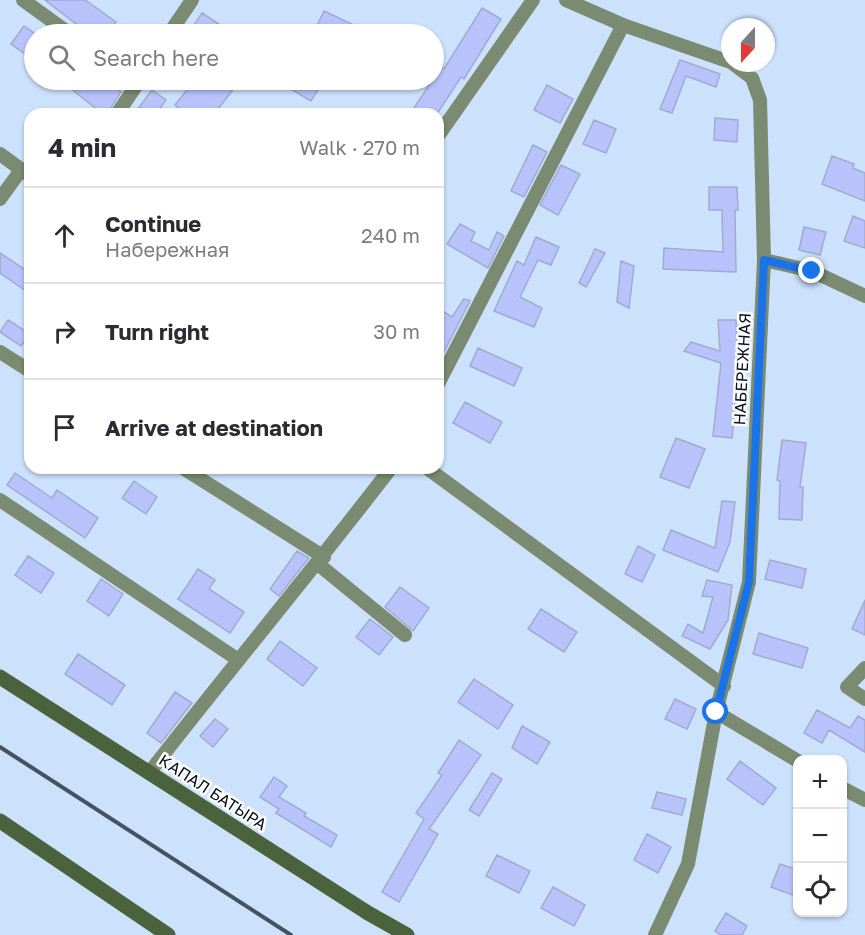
<!DOCTYPE html>
<meta charset="utf-8">
<style>
body{margin:0;font-family:"Golos Text",sans-serif;background:#f7f7f7;color:#2b2b33}
.controls{position:absolute;right:18px;bottom:18px;display:grid;overflow:hidden;border-radius:12px;box-shadow:0 2px 4px #0004}
.controls button{width:54px;height:54px;display:grid;place-items:center;padding:0;border:0;border-bottom:2px solid #e1e1e2;background:#fff;color:#2b2b33;font:30px sans-serif}
.compass{position:absolute;left:721px;top:18px;width:54px;height:54px;border-radius:50%;background:#fff;box-shadow:0 2px 4px #0004;rotate:201deg}
.stop{position:absolute;width:18px;height:18px;margin:-14px;border:4px solid #1a73e8;border-radius:50%;background:#fff}
.stop.end{background:#1a73e8;border-color:#fff;box-shadow:0 2px 6px #0008}
.list{margin:0;padding:0;list-style:none}
h2{display:flex;justify-content:space-between;align-items:center;height:78px;margin:0;padding:0 24px;font-size:26px}
h2 small{font-size:20px;font-weight:400;color:#7c7c81}
.list li{display:grid;grid-template-columns:39px 1fr auto;gap:18px;align-items:center;box-sizing:border-box;height:96px;padding:0 24px;border-top:2px solid #e1e1e2}
.list b{display:block;font-size:22px;white-space:nowrap}
.list p{margin:0;font-size:20px;white-space:nowrap;color:#7c7c81}
.list em{font-size:20px;font-style:normal;color:#7c7c81}
.icon{flex:none;width:33px;height:33px;fill:none;stroke:currentColor;stroke-width:2;stroke-linecap:round;stroke-linejoin:round}
.map{position:relative;flex:none;width:865px;height:935px;overflow:hidden}
.search{position:absolute;background:#fff;box-shadow:0 2px 4px #0004;left:24px;top:24px;width:420px;height:66px;display:flex;align-items:center;gap:15px;box-sizing:border-box;padding:0 21px;border-radius:33px;color:#7c7c81;font-size:22px}
.panel{position:absolute;background:#fff;box-shadow:0 2px 4px #0004;left:24px;top:108px;width:420px;height:366px;border-radius:18px}
.map>svg:first-child{display:block}
.building{fill:#b7c3fa;stroke:#a1aacf;stroke-width:1.5}
.lines{fill:none;stroke-linecap:round;stroke-linejoin:round}
.street{stroke:#7a8b71;stroke-width:14}
.secondary{stroke:#4a633c;stroke-width:15}
.rail{stroke:#455262;stroke-width:4}
.route{stroke:#1a73e8;stroke-width:8}
.labels{text-anchor:middle;stroke-width:5;stroke-linejoin:round;paint-order:stroke}
.street-label{font-size:16px;fill:#08111c;stroke:#fff}
</style>
<div class="map">
<svg width="865" height="935" viewBox="0 0 865 935">
<rect width="100%" height="100%" fill="#cce1fc"/>
<path class="building" d="M45 0H85L116 22 112 27 124 34H89Z
M482 8 501 19 464 79 461 77 437 114H410L441 67 444 69Z
M324 11 356 26 352 34H313Z
M202 13 234 34H188Z
M24 26 34 33V60L11 44Z
M680 60 720 74 716 87 686 76 672 113 660 109Z
M60 80H103L121 92 107 114H103Z
M195 80H220L233 90 214 114H186L175 105Z
M295 80H324L311 101 289 88Z
M547 85 573 99 560 123 534 110Z
M152 90 166 100 156 114H134Z
M715 118 738 120 737 142 714 140Z
M594 120 616 129 606 153 583 144Z
M533 145 547 152 524 197 511 191Z
M832 156 854 164 853 168 865 173V201L822 184Z
M561 165 580 174 558 215 540 205Z
M709 187H737L738 210H735L736 272 663 269 664 248 723 252 722 210H709Z
M853 216 865 221V248L844 241Z
M460 224 475 232 471 241 489 250 497 232 504 236 488 268 447 244Z
M804 227 826 232 820 255 799 250Z
M536 237 559 247 551 265 538 260 520 297 542 308 534 327 494 311 517 261 524 265Z
M595 249 605 253 586 287 579 283Z
M0 253 30 273V284L26 291 0 273Z
M621 261 634 266 629 308 617 302Z
M464 299 470 301 438 364V308L452 317Z
M8 320 30 334 21 346 0 332Z
M718 320H736L738 376 732 438 713 436 721 363 684 351 691 342 720 351Z
M478 348 522 368 514 386 470 366Z
M465 402 502 422 490 443 453 423Z
M676 438 705 449 689 488 660 477Z
M782 440 806 443 800 487H803L802 520 779 519 780 481 777 480Z
M15 473 52 498 57 490 98 518 85 538 7 485Z
M134 481 157 497 146 514 122 498Z
M722 501 735 502 730 542 718 572 663 550 671 530 715 548Z
M638 546 655 555 642 582 625 574Z
M297 551 309 558 279 596 270 589Z
M28 556 54 573 41 593 15 575Z
M770 560 806 569 802 588 765 579Z
M198 569 215 580 209 589 244 612 230 633 178 599Z
M101 579 123 594 109 616 87 601Z
M707 580 732 585 728 620 710 649 682 636 688 624 703 633 713 597 702 596Z
M400 587 429 608 413 631 385 607Z
M865 600V635L852 629Z
M541 609 577 632 564 652 528 629Z
M370 619 393 637 379 655 356 637Z
M759 633 808 648 802 668 753 654Z
M280 641 317 668 303 686 267 659Z
M78 654 125 685 112 705 65 674Z
M474 679 513 705 498 729 458 702Z
M175 692 192 703 161 743 147 733Z
M675 699 696 709 687 729 665 719Z
M817 710 850 728 858 716 865 720V752L829 730 822 743 804 733Z
M215 719 228 729 213 747 200 736Z
M522 726 550 742 537 764 512 748Z
M459 740 481 755 429 829 438 834 399 902 382 892 424 819 416 813 442 775 438 773Z
M740 761 776 788 763 805 727 779Z
M492 773 502 779 479 816 469 810Z
M274 777 287 786 279 797 306 813 304 816 337 835 331 847 276 813 279 809 260 797Z
M657 792 686 799 682 815 652 808Z
M647 834 671 847 658 873 634 860Z
M497 855 530 871 519 893 486 876Z
M780 864 798 870V897L771 887Z
M553 887 585 905 574 926 541 908Z
M726 913 747 926 742 935H721L715 931Z"/>
<g class="lines">
<path class="street" d="M23 0 70 34
M566 0 623 25 730 62
M169 34 192 0
M117 114 140 80
M438 136 533 0
M0 154 30 176
M0 199 21 170
M764 260 812 271 865 296
M0 352 30 371
M438 384 623 25
M183 468 324 557
M427 468 724 686
M0 500 237 659
M318 564 405 635
M865 668 847 687 865 699
M716 712 798 761
M149 773C229 670 312 571 391 468
M842 788 865 800
M655 935 688 864 716 712 749 582 764 260 760 100 752 78 732 63"/>
<path class="secondary" d="M0 677 368 913 407 935
M0 821 168 935"/>
<path class="rail" d="M0 747 291 935"/>
</g>
<g class="lines">
<path class="route" d="M716 712 749 582 764 260 812 271"/>
</g>
<g class="labels">
<g class="street-label">
<text transform="translate(742 369) rotate(-87)" y="6">НАБЕРЕЖНАЯ</text>
<text transform="translate(213 792) rotate(33)" y="6">КАПАЛ БАТЫРА</text>
</g>
</g>
</svg>
<div class="controls">
<button>+</button>
<button>−</button>
<button><svg class="icon" aria-label="locate" viewBox="0 0 24 24"><circle cx="12" cy="12" r="6"/><path d="M12 2v4M12 18v4M2 12h4M18 12h4"/></svg></button>
</div>
<svg class="compass" viewBox="-18 -18 36 36"><path d="M0-13l5 13h-10z" fill="#e53935"/><path d="M0 13l5-13h-10z" fill="#7c7c81"/></svg>
<div class="stop" style="left:716px;top:712px"></div>
<div class="stop end" style="left:812px;top:271px"></div>
<div class="search"><svg class="icon" aria-label="search" viewBox="0 0 24 24"><circle cx="10" cy="10" r="6"/><path d="M15 15l6 6"/></svg>Search here</div>
<section class="panel">
<h2>4 min<small>Walk · 270 m</small></h2>
<ul class="list">
<li><svg class="icon" aria-label="ahead" viewBox="0 0 24 24"><path d="M12 20V5M6 11l6-6 6 6"/></svg><div><b>Continue</b><p>Набережная</p></div><em>240 m</em></li>
<li><svg class="icon" aria-label="right" viewBox="0 0 24 24"><path d="M7 20v-9h11M14 6l5 5-5 5"/></svg><div><b>Turn right</b></div><em>30 m</em></li>
<li><svg class="icon" aria-label="arrive" viewBox="0 0 24 24"><path d="M6 21V4h12l-3 4 3 4H6"/></svg><div><b>Arrive at destination</b></div></li>
</ul>
</section>
</div>
